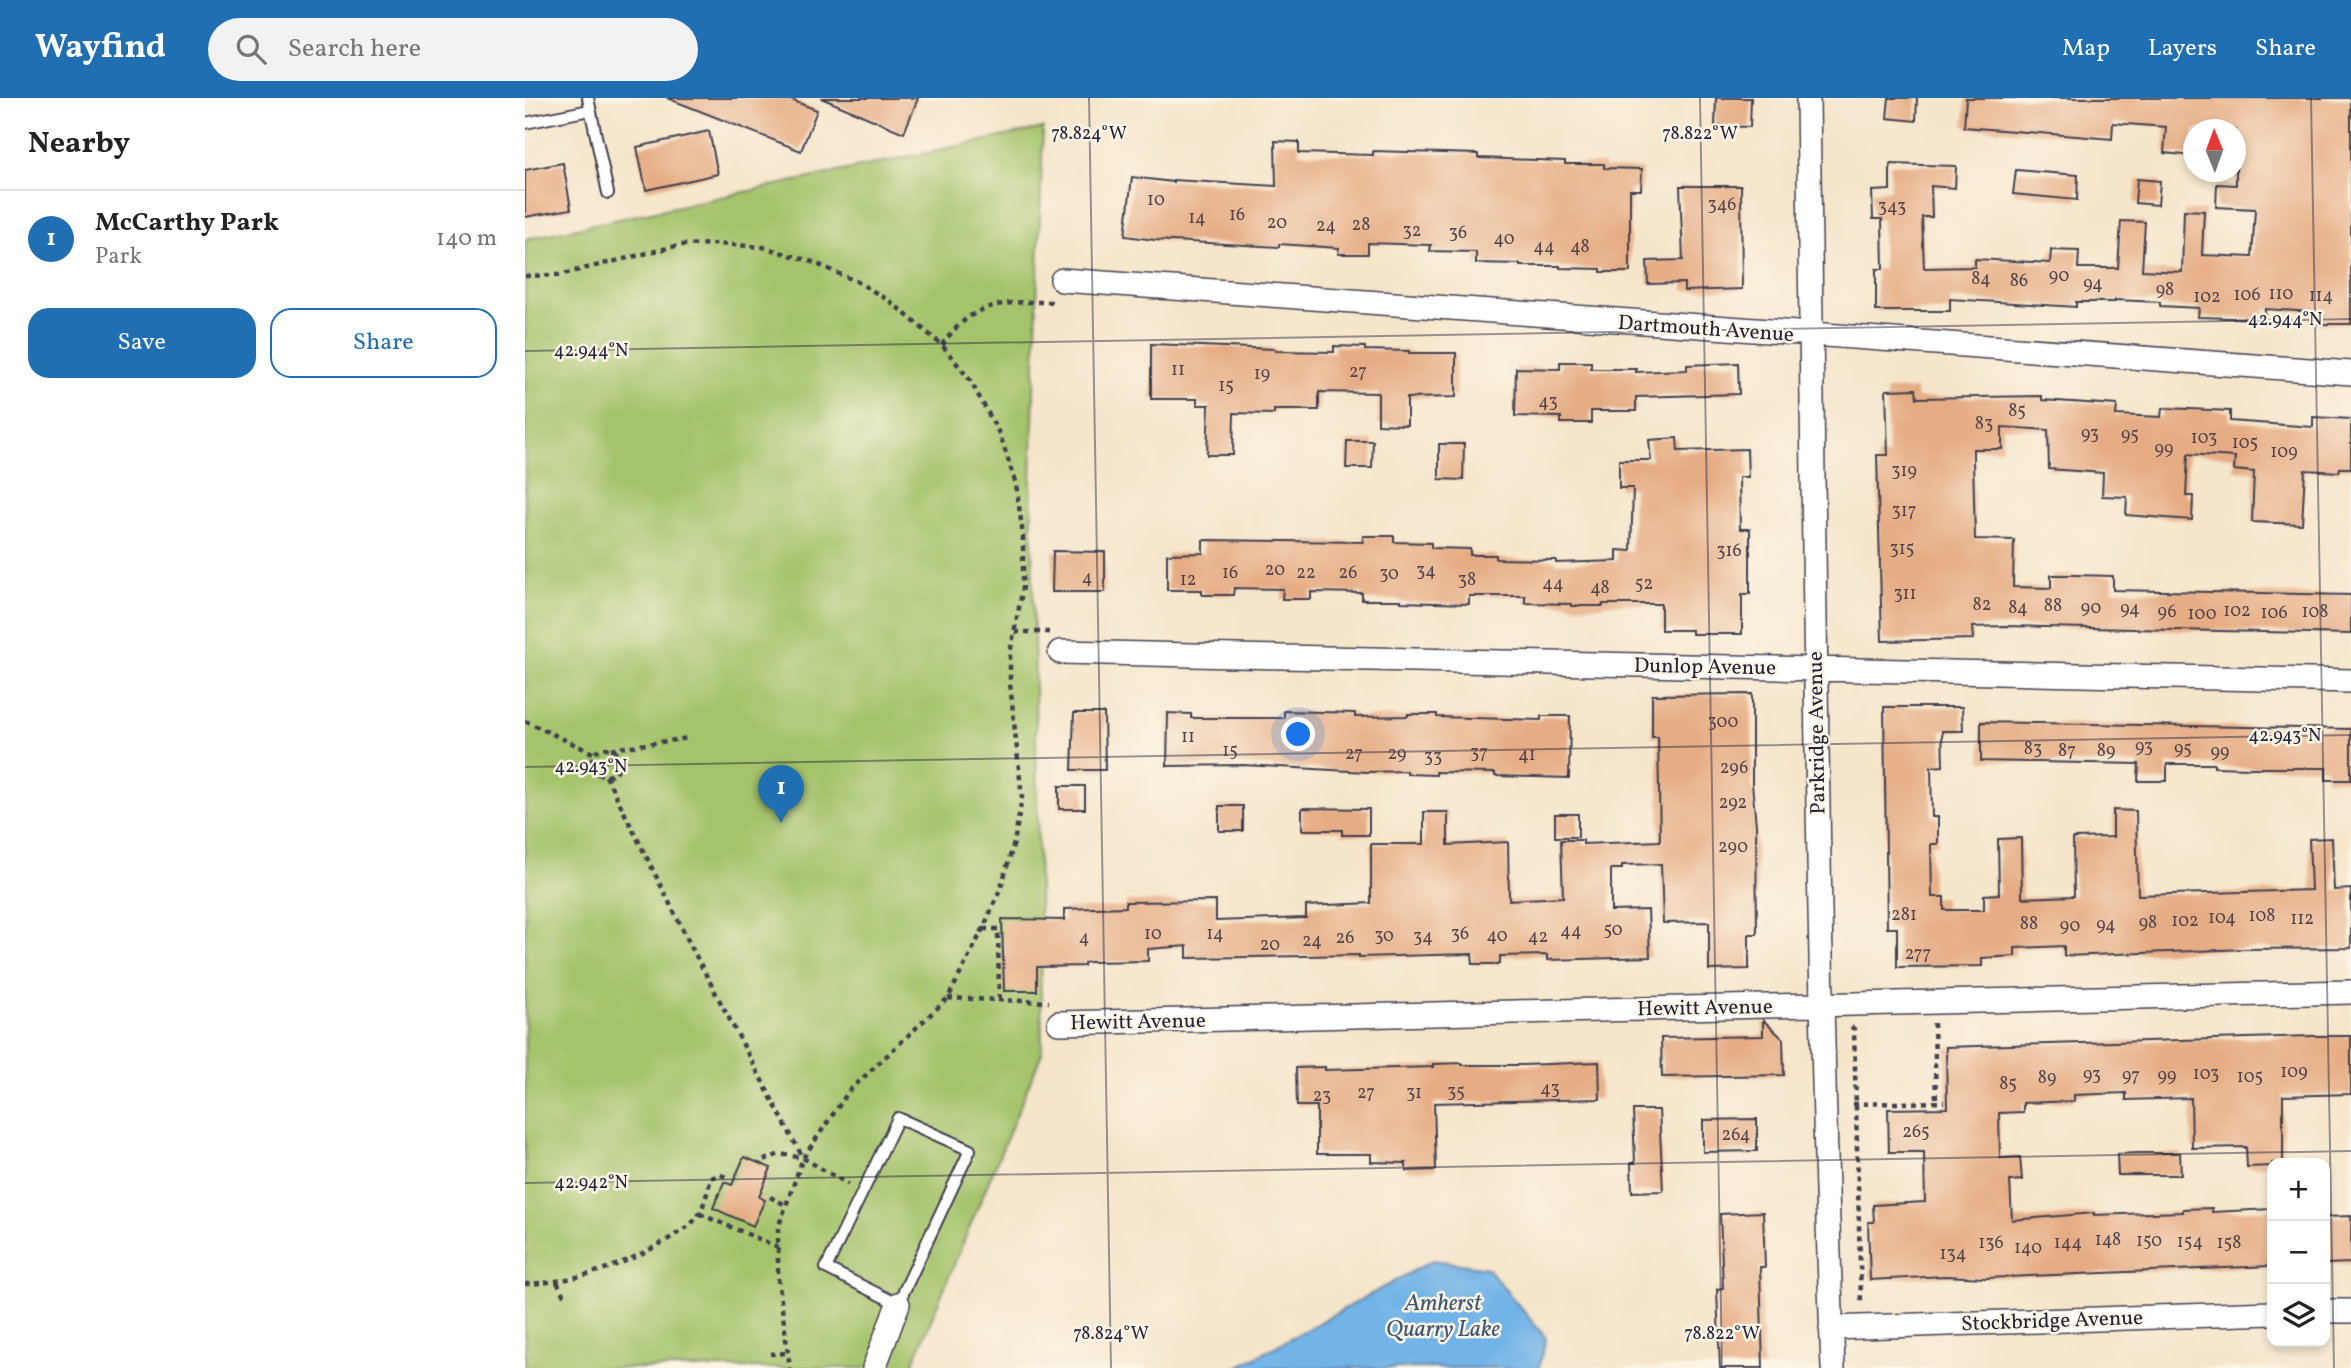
<!DOCTYPE html>
<meta charset="utf-8">
<style>
body{margin:0;font-family:Vollkorn,serif;background:#f2f2f2;color:#222}
.controls{position:absolute;right:21px;bottom:21px;display:grid;overflow:hidden;border-radius:14px;box-shadow:0 4px 10px #0003}
.controls button{width:63px;height:63px;display:grid;place-items:center;padding:0;border:0;border-bottom:2px solid #e0e0e0;background:#fff;color:#222;font:35px sans-serif}
.compass{position:absolute;left:1658px;top:21px;width:63px;height:63px;border-radius:50%;background:#fff;box-shadow:0 4px 10px #0003;rotate:359deg}
.you{position:absolute;left:774px;top:637px;width:24px;height:24px;margin:-18px;border:5px solid #fff;border-radius:50%;background:#1a73e8;box-shadow:0 0 0 10px #1a73e833}
.badge{display:grid;place-items:center;width:46px;height:46px;border-radius:50%;background:#1f6fb2;color:#fff;font-size:23px;font-weight:700}
.pin{position:absolute;translate:-50% -58px;filter:drop-shadow(0 2px 4px #0008)}
.pin::after{content:'';position:absolute;top:37px;width:24px;height:21px;background:inherit;clip-path:polygon(0 0,100% 0,50% 100%)}
.list{margin:0;padding:0;list-style:none}
h2{display:flex;justify-content:space-between;align-items:center;height:91px;margin:0;padding:0 28px;font-size:30px}
h2 small{font-size:23px;font-weight:400;color:#767676}
.list li{display:grid;grid-template-columns:46px 1fr auto;gap:21px;align-items:center;box-sizing:border-box;height:98px;padding:0 28px;border-top:2px solid #e0e0e0}
.list b{display:block;font-size:26px;white-space:nowrap}
.list p{margin:0;font-size:23px;white-space:nowrap;color:#767676}
.list em{font-size:23px;font-style:normal;color:#767676}
.actions{display:flex;gap:14px;padding:21px 28px}
.actions a{flex:1;padding:16px 0;border:2px solid #1f6fb2;border-radius:21px;text-align:center;font-size:24px;color:#1f6fb2}
.actions .main{background:#1f6fb2;color:#fff}
.icon{flex:none;width:38px;height:38px;fill:none;stroke:currentColor;stroke-width:2;stroke-linecap:round;stroke-linejoin:round}
.map{position:relative;flex:none;width:1826px;height:1270px;overflow:hidden}
header{display:flex;align-items:center;gap:42px;box-sizing:border-box;height:98px;padding:0 35px;background:#1f6fb2;color:#fff}
header strong{font-size:33px}
nav{display:flex;gap:38px;margin-inline-start:auto;font-size:24px}
.search{width:490px;height:63px;background:#f2f2f2;display:flex;align-items:center;gap:18px;box-sizing:border-box;padding:0 24px;border-radius:38px;color:#767676;font-size:26px}
main{display:flex}
aside{flex:1;background:#fff}
.map>svg:first-child{display:block}
.green{fill:#a4c36b;stroke:#637253;stroke-width:2}
.water{fill:#72b4e7;stroke:#4a6b91;stroke-width:2}
.building{fill:#e6ad85}
.lines{fill:none;stroke-linecap:round;stroke-linejoin:round}
.service-casing{stroke:#423f50;stroke-width:14}
.minor-casing{stroke:#423f50;stroke-width:26}
.path{stroke:#423f50;stroke-width:4.5;stroke-dasharray:5 5;stroke-linecap:butt}
.service{stroke:#fff;stroke-width:10}
.minor{stroke:#fff;stroke-width:23}
.ticks{fill:none;stroke:#22223b;stroke-width:2;stroke-opacity:0.45}
.labels{text-anchor:middle;stroke-width:5;stroke-linejoin:round;paint-order:stroke}
.number-label{font-size:18px;fill:#53454e}
.street-label{font-size:21px;fill:#22223b;stroke:#fcf5e5}
.water-label{font-size:23px;font-style:italic;fill:#3e5577;stroke:#fcf5e5}
.ticks-label{font-size:18px;text-anchor:middle;fill:#22223b;stroke:#fcf5e5;stroke-width:5;stroke-linejoin:round;paint-order:stroke}
</style>
<header>
<strong>Wayfind</strong>
<div class="search"><svg class="icon" aria-label="search" viewBox="0 0 24 24"><circle cx="10" cy="10" r="6"/><path d="M15 15l6 6"/></svg>Search here</div>
<nav><a>Map</a><a>Layers</a><a>Share</a></nav>
</header>
<main>
<aside>
<h2>Nearby<small></small></h2>
<ul class="list">
<li><span class="badge">1</span><div><b>McCarthy Park</b><p>Park</p></div><em>140 m</em></li>
</ul>
<div class="actions"><a class="main">Save</a><a>Share</a></div>
</aside>
<div class="map">
<svg width="1826" height="1270" viewBox="0 0 1826 1270">
<rect width="100%" height="100%" fill="#fcf5e5"/>
<filter id="ink" filterUnits="userSpaceOnUse"><feTurbulence type="fractalNoise" baseFrequency=".0143" numOctaves="2"/><feDisplacementMap in="SourceGraphic" scale="14" xChannelSelector="R" yChannelSelector="G"/><feConvolveMatrix kernelMatrix="1 2 1 2 8 2 1 2 1" color-interpolation-filters="sRGB"/></filter>
<filter id="wash" filterUnits="userSpaceOnUse"><feTurbulence type="fractalNoise" baseFrequency=".00686" numOctaves="4" result="noise"/><feDisplacementMap in="SourceGraphic" scale="28" xChannelSelector="R" yChannelSelector="G"/><feGaussianBlur stdDeviation="1.57" result="paint"/><feColorMatrix in="noise" values="0 0 0 0 0 0 0 0 0 0 0 0 0 0 0 0 0 1.4 0 .05"/><feComposite in="paint" operator="in"/></filter>
<g filter="url(#wash)">
<rect width="100%" height="100%" fill="#f5e5ca"/>
<path class="green" d="M518 30 506 383 517 955 386 1270H0V141Z"/>
<path class="water" d="M908 1162 962 1170 1021 1240 1014 1270H711Z"/>
<g id="blocks">
<path class="building" d="M142 0H261L292 12 276 53Z
M296 0H393L379 35Z
M1191 0H1226L1225 29 1190 28Z
M1364 0H1392L1391 23 1362 20Z
M1441 0H1826V226H1785L1786 214 1740 211 1739 221 1673 219 1674 210 1635 208V204L1590 202V204H1551V209L1425 201V213H1351V171H1358L1357 121H1348L1347 93 1365 92V66L1431 68 1430 90 1406 88 1407 119H1397L1399 170 1450 169V161L1525 165 1526 152 1554 153 1553 170H1593L1596 123 1620 124 1617 172 1657 174 1659 112 1679 113 1677 157 1727 159 1730 111 1691 109 1692 86 1711 87V32H1669V58L1639 55 1641 29 1588 25 1587 41 1439 29Z
M184 33 193 76 121 92 112 49Z
M750 43 774 44V55L848 57V53L953 56V60L1040 63V66H1079V70L1117 71 1116 92H1105V174H1076V171L1035 170V168H995V166L951 165V154L905 153 906 147 843 145V156H813L814 150 754 146V149L630 142 600 138 607 79 648 84V82L751 88Z
M38 65 46 111 0 119V72Z
M1491 72 1553 77 1552 102 1488 96Z
M1612 81 1635 83 1633 107 1610 105Z
M1155 88H1216L1217 191 1159 193V185L1123 186 1122 163 1158 162Z
M626 246 750 251V253L809 254V248L840 249V252L884 253V255H931V299L882 300V327L853 326V295L794 294V312H749V316L709 315 708 357H682L684 307H672V301H626Z
M1035 264H1066V271H1111V274L1162 272V267L1213 265 1214 296 1111 299V313H1066V325H1036V319L990 318 991 270 1035 271Z
M1391 291 1392 300 1517 298V302L1592 307 1591 317 1636 319 1637 310 1664 311 1705 313V323L1788 329V319L1826 321V370H1815L1814 374 1780 372 1777 426 1727 424 1729 374 1709 372 1710 359 1663 356 1661 398H1668L1667 422 1601 417 1602 399 1577 398 1578 375 1524 371 1523 332 1477 329V351H1448V362L1450 441 1489 442 1488 489 1526 490V477H1550L1588 478V492L1826 497V536L1480 528 1447 529 1448 541 1357 543 1352 357H1363L1361 292Z
M1152 340 1153 353 1222 351 1223 379H1214L1215 431H1225V496H1217V536H1167V532H1136V506H1078V508H1046V506L1000 505V498H944V506L876 504V502H837V495L786 494V501H757L758 491 709 490 708 497H677V492H642V456L678 455V442L838 444V438H869V444L906 445V450L945 451V457H971V461L1031 462V465L1092 463V452L1106 453 1108 390H1094V362H1126L1124 342Z
M822 343H848L847 370H821Z
M914 346H939L938 382 914 381Z
M528 453 580 454V494H527Z
M1227 596V686L1231 727 1232 836H1224V871L1184 872V824L1138 825 1136 766 1097 767V771H1086V813L1123 812 1125 859 1022 862V857L975 858V866H948L947 856 834 859V857L662 860V848L623 851V863L565 864 559 865V868L512 869V893H479L477 821 539 822V811L601 809V804L691 803V823L781 820V808L846 805V746H899V714H923V747L983 744 984 802 1038 799 1036 742H1058V746L1135 743 1133 639H1127V597Z
M1359 609H1437L1438 633H1417L1418 668 1406 669 1407 719H1413V746H1406L1407 799H1419V812H1459V797L1474 796 1473 741 1496 740 1497 800 1549 798 1548 740 1588 739V712L1611 713 1613 797 1786 792 1784 741 1807 740 1809 792 1826 791V850L1722 851 1539 858V848L1490 850V858L1457 860V868L1372 869V830H1362Z
M759 613 830 615V619L883 618V616H912V619L1016 622V618H1045L1044 680 970 678V675L911 674V677L882 676V673L842 674 718 667 642 668 643 615 666 616V620H759Z
M549 615H579L580 672H547Z
M1456 624 1826 631V682H1801V670H1726L1689 669V666H1642V683H1613L1614 666 1456 663Z
M534 688H560V711H534Z
M694 708H718V733H694Z
M777 710 844 711V737H817V732H777Z
M1030 716H1053V739H1030Z
M1238 922 1258 941 1259 977 1137 979 1136 940 1238 938Z
M1787 938H1826V996L1758 998V1065H1747V1068L1722 1069 1721 1049 1667 1050 1666 1000 1601 1002V995L1549 997V1003L1498 1005V1014L1474 1015 1475 1060 1495 1059 1497 1082 1485 1083 1487 1122 1569 1115V1117L1658 1114V1111L1687 1110V1114L1747 1111V1168L1460 1180 1420 1178 1345 1182 1343 1124H1349L1348 1107 1400 1104 1399 1054H1364L1363 1011 1422 1010 1421 949Z
M1074 964 1075 1001 909 1005 911 1072 881 1073V1065L846 1064V1056H792V1008H772L771 970 800 969V972L908 969V966L937 965V967H998Z
M1108 1012H1134L1138 1093 1107 1094 1106 1065H1110Z
M1232 1021V1053L1178 1054V1022Z
M1613 1055H1655L1656 1077H1593L1592 1056Z
M219 1059 246 1070 234 1099 240 1102 228 1128 188 1110 199 1084 207 1087Z
M1238 1114 1240 1169H1235L1238 1270H1195L1192 1191 1198 1190 1195 1116Z
M1826 1118V1165L1800 1166V1119Z"/>
</g>
</g>
<g filter="url(#ink)">
<use href="#blocks" fill-opacity="0" stroke="#423f50" stroke-width="2"/>
<g class="lines">
<defs>
<path id="service" d="M63 0 83 95
M0 25 65 12
M373 1020 445 1052 373 1206 301 1170Z"/>
<path id="minor" d="M1283 0C1289 423 1292 847 1308 1270
M537 182 1826 275
M535 554 1826 583
M534 925 1826 894
M1800 1213H1826
M1306 1230 1747 1215
M349 1270 373 1206"/>
</defs>
<use href="#service" class="service-casing"/>
<use href="#minor" class="minor-casing"/>
<path class="path" d="M0 178 34 177 155 147 194 146 238 149 285 163 333 184 366 204 417 247 445 282 475 337 491 386 498 438V489L485 555V585L497 700 489 745 476 789 458 831 423 900 324 993 278 1060 253 1130V1180L265 1270
M417 247C449 202 478 204 529 204
M490 534H524
M0 623 70 656
M67 664a14 14 0 1 1 28 0a14 14 0 1 1-28 0Z
M86 651 164 640
M81 678 170 856 278 1060 323 1086
M458 831H473L474 900
M423 900 524 904
M1409 925 1411 1004
M1326 929 1329 931 1336 1206
M1328 1006 1419 1004
M239 1062 255 1056 278 1060
M245 1099 261 1107
M175 1116 253 1149
M32 1184 40 1200
M0 1186C52 1184 101 1167 145 1140 155 1133 167 1128 174 1116 180 1106 183 1091 186 1080L195 1077 205 1080
M245 1256 264 1255"/>
<use href="#service" class="service"/>
<use href="#minor" class="minor"/>
</g>
</g>
<path class="ticks" d="M564 0 586 1270M1175 0 1197 1270M1786 0 1809 1270M0 253 1826 221M0 669 1826 637M0 1085 1826 1053"/>
<g class="labels">
<g class="number-label">
<text x="631" y="107">10</text>
<text x="1197" y="112">346</text>
<text x="1367" y="114">343</text>
<text x="712" y="122">16</text>
<text x="672" y="125">14</text>
<text x="752" y="130">20</text>
<text x="836" y="132">28</text>
<text x="801" y="133">24</text>
<text x="887" y="138">32</text>
<text x="933" y="140">36</text>
<text x="979" y="146">40</text>
<text x="1019" y="154">44</text>
<text x="1055" y="154">48</text>
<text x="1534" y="183">90</text>
<text x="1456" y="186">84</text>
<text x="1494" y="188">86</text>
<text x="1568" y="191">94</text>
<text x="1640" y="197">98</text>
<text x="1756" y="201">110</text>
<text x="1722" y="202">106</text>
<text x="1796" y="203">114</text>
<text x="1682" y="204">102</text>
<text x="653" y="277">11</text>
<text x="833" y="279">27</text>
<text x="737" y="281">19</text>
<text x="701" y="293">15</text>
<text x="1023" y="309">43</text>
<text x="1492" y="318">85</text>
<text x="1459" y="331">83</text>
<text x="1565" y="341">93</text>
<text x="1605" y="342">95</text>
<text x="1679" y="345">103</text>
<text x="1720" y="350">105</text>
<text x="1639" y="356">99</text>
<text x="1759" y="359">109</text>
<text x="1379" y="378">319</text>
<text x="1379" y="418">317</text>
<text x="1377" y="456">315</text>
<text x="1204" y="458">316</text>
<text x="750" y="477">20</text>
<text x="901" y="478">34</text>
<text x="705" y="480">16</text>
<text x="781" y="480">22</text>
<text x="823" y="480">26</text>
<text x="864" y="481">30</text>
<text x="562" y="485">4</text>
<text x="663" y="487">12</text>
<text x="942" y="487">38</text>
<text x="1028" y="491">44</text>
<text x="1119" y="491">52</text>
<text x="1075" y="495">48</text>
<text x="1380" y="501">311</text>
<text x="1457" y="512">82</text>
<text x="1528" y="513">88</text>
<text x="1493" y="515">84</text>
<text x="1566" y="515">90</text>
<text x="1605" y="516">94</text>
<text x="1712" y="518">102</text>
<text x="1642" y="519">96</text>
<text x="1790" y="519">108</text>
<text x="1749" y="520">106</text>
<text x="1677" y="521">100</text>
<text x="1198" y="629">300</text>
<text x="663" y="644">11</text>
<text x="1619" y="654">93</text>
<text x="1508" y="656">83</text>
<text x="1658" y="656">95</text>
<text x="705" y="658">15</text>
<text x="1542" y="658">87</text>
<text x="1581" y="658">89</text>
<text x="1695" y="659">99</text>
<text x="954" y="660">37</text>
<text x="829" y="661">27</text>
<text x="872" y="661">29</text>
<text x="1002" y="662">41</text>
<text x="908" y="664">33</text>
<text x="1209" y="675">296</text>
<text x="1208" y="710">292</text>
<text x="1208" y="754">290</text>
<text x="1379" y="822">281</text>
<text x="1737" y="823">108</text>
<text x="1697" y="825">104</text>
<text x="1777" y="826">112</text>
<text x="1660" y="828">102</text>
<text x="1623" y="830">98</text>
<text x="1504" y="831">88</text>
<text x="1581" y="832">94</text>
<text x="1545" y="833">90</text>
<text x="1088" y="837">50</text>
<text x="1046" y="838">44</text>
<text x="628" y="841">10</text>
<text x="690" y="841">14</text>
<text x="935" y="841">36</text>
<text x="859" y="843">30</text>
<text x="972" y="843">40</text>
<text x="898" y="844">34</text>
<text x="1013" y="844">42</text>
<text x="559" y="845">4</text>
<text x="820" y="845">26</text>
<text x="787" y="848">24</text>
<text x="745" y="852">20</text>
<text x="1393" y="861">277</text>
<text x="1769" y="979">109</text>
<text x="1681" y="981">103</text>
<text x="1567" y="982">93</text>
<text x="1606" y="983">97</text>
<text x="1642" y="983">99</text>
<text x="1725" y="984">105</text>
<text x="1522" y="985">89</text>
<text x="1483" y="991">85</text>
<text x="1025" y="996">43</text>
<text x="931" y="999">35</text>
<text x="841" y="1000">27</text>
<text x="889" y="1000">31</text>
<text x="797" y="1003">23</text>
<text x="1391" y="1039">265</text>
<text x="1211" y="1042">264</text>
<text x="1583" y="1147">148</text>
<text x="1624" y="1148">150</text>
<text x="1665" y="1149">154</text>
<text x="1466" y="1150">136</text>
<text x="1543" y="1150">144</text>
<text x="1704" y="1150">158</text>
<text x="1503" y="1155">140</text>
<text x="1428" y="1161">134</text>
</g>
<g class="street-label">
<text transform="translate(1181 230) rotate(4)" y="7">Dartmouth Avenue</text>
<text transform="translate(1180 568) rotate(1)" y="7">Dunlop Avenue</text>
<text transform="translate(1291 635) rotate(-91)" y="7">Parkridge Avenue</text>
<text transform="translate(1180 909) rotate(-1)" y="7">Hewitt Avenue</text>
<text transform="translate(613 923) rotate(-1)" y="7">Hewitt Avenue</text>
<text transform="translate(1527 1222) rotate(-2)" y="7">Stockbridge Avenue</text>
</g>
<g class="water-label">
<text x="918" y="1212">Amherst<tspan x="918" dy="26">Quarry Lake</tspan></text>
</g>
</g>
<g class="ticks-label">
<text x="564" y="41">78.824°W</text>
<text x="1175" y="41">78.822°W</text>
<text x="1760" y="227">42.944°N</text>
<text x="66" y="258">42.944°N</text>
<text x="1760" y="643">42.943°N</text>
<text x="66" y="674">42.943°N</text>
<text x="66" y="1090">42.942°N</text>
<text x="586" y="1241">78.824°W</text>
<text x="1197" y="1241">78.822°W</text>
</g>
</svg>
<div class="controls">
<button>+</button>
<button>−</button>
<button><svg class="icon" aria-label="layers" viewBox="0 0 24 24"><path d="M12 4l9 5-9 5-9-5zM3 14l9 5 9-5"/></svg></button>
</div>
<svg class="compass" viewBox="-18 -18 36 36"><path d="M0-13l5 13h-10z" fill="#e53935"/><path d="M0 13l5-13h-10z" fill="#767676"/></svg>
<div class="you"></div>
<div class="pin badge" style="left:256px;top:725px">1</div>
</div>
</main>
